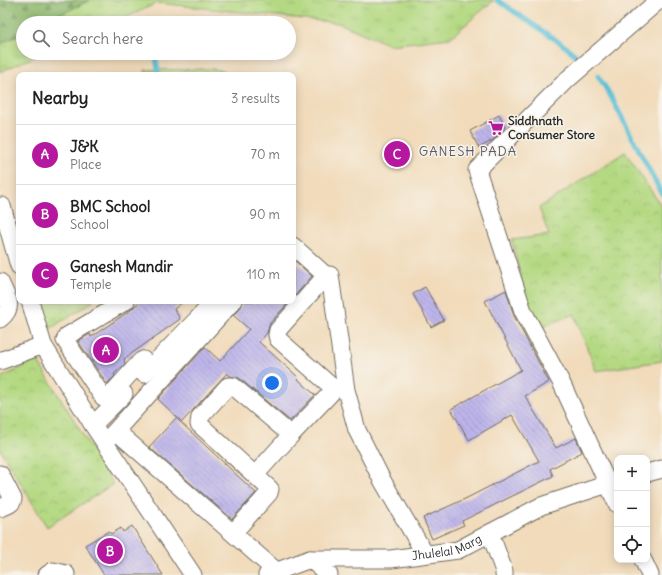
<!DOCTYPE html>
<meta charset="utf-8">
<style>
body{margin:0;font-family:Delius,sans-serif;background:#f2f2f2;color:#222}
.controls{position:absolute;right:12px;bottom:12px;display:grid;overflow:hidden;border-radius:8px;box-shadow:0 2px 10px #0003}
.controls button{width:36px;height:36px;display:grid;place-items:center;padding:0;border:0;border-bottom:1px solid #e0e0e0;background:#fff;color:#222;font:20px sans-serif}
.you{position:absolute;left:272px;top:383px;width:14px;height:14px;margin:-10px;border:3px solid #fff;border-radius:50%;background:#1a73e8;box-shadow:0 0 0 6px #1a73e833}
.badge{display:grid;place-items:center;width:26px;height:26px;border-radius:50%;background:#b5179e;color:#fff;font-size:13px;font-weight:700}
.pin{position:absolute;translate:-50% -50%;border:2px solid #fff;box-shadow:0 1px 4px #0006}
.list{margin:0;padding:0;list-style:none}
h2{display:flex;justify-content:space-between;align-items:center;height:52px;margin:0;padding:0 16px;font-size:17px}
h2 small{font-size:13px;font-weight:400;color:#767676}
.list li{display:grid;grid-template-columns:26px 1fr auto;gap:12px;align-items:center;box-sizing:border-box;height:60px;padding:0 16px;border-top:1px solid #e0e0e0}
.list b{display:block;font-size:15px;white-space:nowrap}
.list p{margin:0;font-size:13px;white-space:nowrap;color:#767676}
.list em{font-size:13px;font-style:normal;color:#767676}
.icon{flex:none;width:22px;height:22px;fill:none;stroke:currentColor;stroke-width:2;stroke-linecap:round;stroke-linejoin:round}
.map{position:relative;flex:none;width:662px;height:575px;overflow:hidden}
.search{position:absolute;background:#fff;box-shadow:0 2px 10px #0003;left:16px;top:16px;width:280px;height:44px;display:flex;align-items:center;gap:10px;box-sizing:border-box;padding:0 14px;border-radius:22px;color:#767676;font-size:15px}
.panel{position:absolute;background:#fff;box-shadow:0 2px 10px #0003;left:16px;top:72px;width:280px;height:232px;border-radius:8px}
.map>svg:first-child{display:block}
.grass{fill:url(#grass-tufts);stroke:#708256}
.forest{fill:url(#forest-firs);stroke:#5d724e}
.park{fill:url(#park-crowns);stroke:#708256}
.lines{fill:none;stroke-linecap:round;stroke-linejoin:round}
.stream{stroke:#58c0d5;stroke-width:5}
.building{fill:url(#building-back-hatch)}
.minor-casing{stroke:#70695d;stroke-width:19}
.minor{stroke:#fff;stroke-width:17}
.labels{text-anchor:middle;stroke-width:3;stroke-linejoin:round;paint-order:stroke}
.poi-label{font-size:12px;font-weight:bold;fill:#2b2b2b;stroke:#f7f3e8;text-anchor:start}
.street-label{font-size:12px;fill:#2b2b2b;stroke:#f7f3e8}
.neighbourhood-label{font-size:13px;letter-spacing:1px;fill:#5e5c6e;stroke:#f7f3e8}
</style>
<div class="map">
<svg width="662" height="575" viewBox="0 0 662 575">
<defs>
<pattern id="grass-tufts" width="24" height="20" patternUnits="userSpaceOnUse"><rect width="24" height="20" fill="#b4d982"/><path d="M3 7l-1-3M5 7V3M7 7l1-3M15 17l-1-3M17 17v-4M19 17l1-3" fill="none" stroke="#9bba70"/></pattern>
<pattern id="forest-firs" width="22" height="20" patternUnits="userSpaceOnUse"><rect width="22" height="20" fill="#8fb970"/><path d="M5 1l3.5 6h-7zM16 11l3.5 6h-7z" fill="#75975c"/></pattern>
<pattern id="park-crowns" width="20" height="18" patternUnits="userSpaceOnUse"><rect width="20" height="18" fill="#b4d982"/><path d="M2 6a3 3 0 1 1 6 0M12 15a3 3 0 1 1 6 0" fill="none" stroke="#9bba70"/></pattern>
<pattern id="building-back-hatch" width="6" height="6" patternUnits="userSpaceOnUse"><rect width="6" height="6" fill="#beb6eb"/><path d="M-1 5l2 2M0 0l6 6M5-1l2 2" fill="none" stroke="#9b94bf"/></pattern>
</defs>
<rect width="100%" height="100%" fill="#f7f3e8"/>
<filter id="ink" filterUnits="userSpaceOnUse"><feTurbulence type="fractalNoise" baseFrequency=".025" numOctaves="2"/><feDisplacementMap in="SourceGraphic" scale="8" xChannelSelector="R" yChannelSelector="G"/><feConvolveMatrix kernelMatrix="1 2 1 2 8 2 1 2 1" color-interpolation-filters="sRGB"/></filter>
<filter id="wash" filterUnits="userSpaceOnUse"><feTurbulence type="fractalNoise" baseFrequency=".012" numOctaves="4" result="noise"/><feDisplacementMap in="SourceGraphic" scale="16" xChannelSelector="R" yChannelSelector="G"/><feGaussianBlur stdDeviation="0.9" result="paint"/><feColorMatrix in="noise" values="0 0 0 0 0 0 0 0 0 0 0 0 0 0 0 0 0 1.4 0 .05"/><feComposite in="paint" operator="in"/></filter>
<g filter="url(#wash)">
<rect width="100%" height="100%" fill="#f1dbbb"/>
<path class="grass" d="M90 0H494L450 38 390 45 339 23 158 3 113 23H43Z
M23 33V53H43L0 72V44Z"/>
<path class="forest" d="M0 0H90L43 23H23V33L0 44Z"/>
<path class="park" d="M214 69 232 73V75H146L145 70Z
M625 152 662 207V361L596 371 574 314 538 329 524 293 512 240 549 235 539 208Z
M42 301H94L48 330Z
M37 360 113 484 47 527 0 449V378Z"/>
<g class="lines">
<path class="stream" d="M497 0 562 44 582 60
M155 53 159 75
M598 76 609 93 662 194"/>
</g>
<g id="blocks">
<path class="building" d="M499 115 505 127 493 140 479 148 470 131Z
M293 259 312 276 293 298Z
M425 287 444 320 431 327 413 294Z
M506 290 514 316 549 382 525 396 556 448 576 438 582 452 550 469 553 476 462 521 464 525 432 539 423 518 467 498 539 461 512 415 469 440 451 409 521 370 485 301Z
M140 301H184L174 309 180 319 124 359 125 364 114 374 115 376 107 384 78 341 90 334 91 337 131 310Z
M243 301H290L270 323 267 333 259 342 298 377 297 378 315 395 290 421 239 378 230 376 227 373 182 422 158 399 205 347 220 361 249 329 233 315 241 307Z
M176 418 256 493 232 519 149 447Z
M132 526 163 575H104L85 545 109 531 111 534 121 528 123 532Z"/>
</g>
</g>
<g filter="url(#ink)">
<use href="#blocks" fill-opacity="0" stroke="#70695d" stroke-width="1"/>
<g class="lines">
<defs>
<g id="minor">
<path d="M2 206 19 266"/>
<path d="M330 275 346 390 357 430 382 480 425 554"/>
<path d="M0 282C6 297 16 306 0 319"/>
<path d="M30 301 43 345 93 425 193 575"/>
<path d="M126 301 67 336 65 340 103 397 106 398H108L141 361 143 360 151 367"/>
<path d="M0 361 43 345"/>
<path d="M144 374 210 306 212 301"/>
<path d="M93 425 124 394"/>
<path d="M116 431 276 571"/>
<path d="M109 438 233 301"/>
<path d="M647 473 662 469"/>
<path d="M0 474 13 499C12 505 5 506 0 508"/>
<path d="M255 475 291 435"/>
<path d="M617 504 561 382 523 311 477 170 568 79 659 0"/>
<path d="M233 533 269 493 270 489 199 424 200 417 228 386H233L291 435 331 393 332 389 331 386 278 339 277 335 278 330 323 279V273L293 246"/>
<path d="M490 533 504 571V575"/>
<path d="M310 559 329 575"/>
<path d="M643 560 650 575"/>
<path d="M47 575 53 571 66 574V575"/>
<path id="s1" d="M267 575 310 559H391L458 550 541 506 617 481"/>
</g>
</defs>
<use href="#minor" class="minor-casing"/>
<use href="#minor" class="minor"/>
</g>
</g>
<defs>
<symbol id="supermarket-bare" viewBox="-9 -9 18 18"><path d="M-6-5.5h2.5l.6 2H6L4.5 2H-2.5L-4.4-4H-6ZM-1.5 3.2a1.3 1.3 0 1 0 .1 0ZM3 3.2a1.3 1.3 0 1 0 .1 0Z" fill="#b5179e" stroke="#f7f3e8" stroke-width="2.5" paint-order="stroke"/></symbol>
</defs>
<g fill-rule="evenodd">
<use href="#supermarket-bare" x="485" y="117" width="22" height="22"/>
</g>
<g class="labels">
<g class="poi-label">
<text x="508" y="125">Siddhnath<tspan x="508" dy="14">Consumer Store</tspan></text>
</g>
<g class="street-label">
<text dy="4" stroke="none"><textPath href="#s1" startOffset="184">Jhulelal Marg</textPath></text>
</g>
<g class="neighbourhood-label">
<text x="468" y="156">GANESH PADA</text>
</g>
</g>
</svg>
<div class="controls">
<button>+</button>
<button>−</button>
<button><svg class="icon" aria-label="locate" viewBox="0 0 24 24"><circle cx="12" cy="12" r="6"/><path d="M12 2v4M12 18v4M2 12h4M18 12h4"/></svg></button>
</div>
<div class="you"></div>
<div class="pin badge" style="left:106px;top:350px">A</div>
<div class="pin badge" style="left:110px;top:551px">B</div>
<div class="pin badge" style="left:397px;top:154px">C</div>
<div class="search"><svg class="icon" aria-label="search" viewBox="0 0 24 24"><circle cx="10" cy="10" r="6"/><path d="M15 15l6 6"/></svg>Search here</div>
<section class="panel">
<h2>Nearby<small>3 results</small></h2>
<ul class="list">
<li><span class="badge">A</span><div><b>J&amp;K</b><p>Place</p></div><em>70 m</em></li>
<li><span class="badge">B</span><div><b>BMC School</b><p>School</p></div><em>90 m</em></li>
<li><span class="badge">C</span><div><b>Ganesh Mandir</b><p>Temple</p></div><em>110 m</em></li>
</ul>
</section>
</div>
